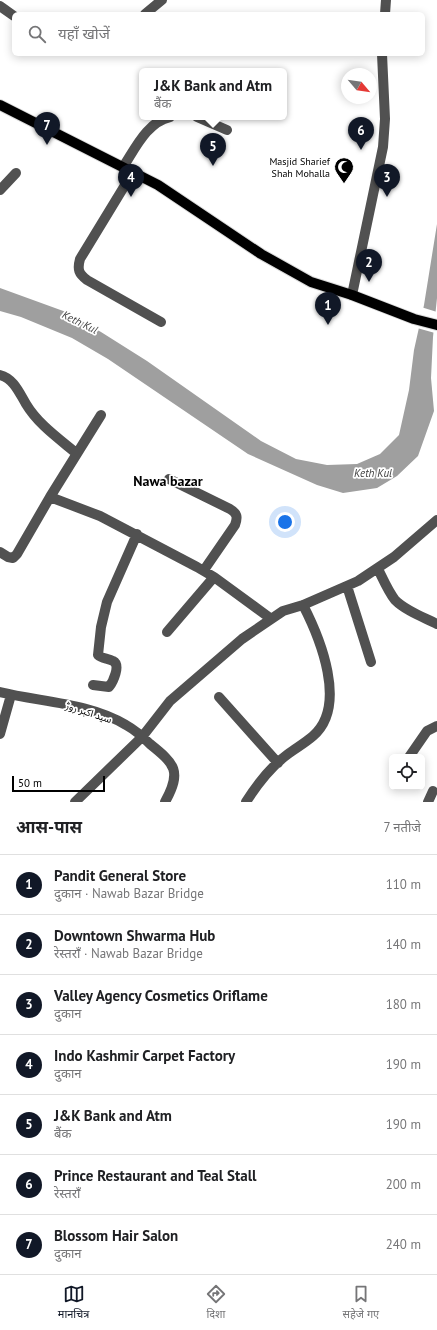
<!DOCTYPE html>
<html lang="hi">
<meta charset="utf-8">
<style>
body{margin:0;font-family:"PT Sans","Noto Sans Arabic","Noto Sans Devanagari",sans-serif;background:#f6f6f6;color:#202124}
.controls{position:absolute;right:12px;bottom:12px;display:grid;overflow:hidden;border-radius:6px;box-shadow:0 2px 10px #0003}
.controls button{width:36px;height:36px;display:grid;place-items:center;padding:0;border:0;border-bottom:1px solid #e0e0e0;background:#fff;color:#202124;font:20px sans-serif}
.compass{position:absolute;left:341px;top:68px;width:36px;height:36px;border-radius:50%;background:#fff;box-shadow:0 2px 10px #0003;rotate:119deg}
.scale{position:absolute;left:12px;bottom:10px;width:93px;box-sizing:border-box;padding-left:4px;border:2px solid #000;border-top:0;font-size:11px;line-height:14px;white-space:nowrap;color:#000;-webkit-text-stroke:3px #fff;paint-order:stroke}
.you{position:absolute;left:285px;top:522px;width:14px;height:14px;margin:-10px;border:3px solid #fff;border-radius:50%;background:#1a73e8;box-shadow:0 0 0 6px #1a73e833}
.badge{display:grid;place-items:center;width:26px;height:26px;border-radius:50%;background:#111827;color:#fff;font-size:13px;font-weight:700}
.pin{position:absolute;translate:-50% -33px;filter:drop-shadow(0 1px 2px #0008)}
.pin::after{content:'';position:absolute;top:21px;width:14px;height:12px;background:inherit;clip-path:polygon(0 0,100% 0,50% 100%)}
.popup{position:absolute;left:139px;top:68px;width:148px;height:52px;box-sizing:border-box;display:grid;place-content:center;border-radius:6px;background:#fff;filter:drop-shadow(0 1px 3px #0005);font-size:13px;white-space:nowrap;color:#757577}
.popup b{font-size:15px;color:#202124}
.popup::after{content:'';position:absolute;left:50%;top:100%;margin-left:-8px;border:8px solid transparent;border-top-color:#fff}
.list{margin:0;padding:0;list-style:none}
h2{display:flex;justify-content:space-between;align-items:center;height:52px;margin:0;padding:0 16px;font-size:17px}
h2 small{font-size:13px;font-weight:400;color:#757577}
.list li{display:grid;grid-template-columns:26px 1fr auto;gap:12px;align-items:center;box-sizing:border-box;height:60px;padding:0 16px;border-top:1px solid #e0e0e0}
.list b{display:block;font-size:15px;white-space:nowrap}
.list p{margin:0;font-size:13px;white-space:nowrap;color:#757577}
.list em{font-size:13px;font-style:normal;color:#757577}
.icon{flex:none;width:22px;height:22px;fill:none;stroke:currentColor;stroke-width:2;stroke-linecap:round;stroke-linejoin:round}
.map{position:relative;flex:none;width:437px;height:802px;overflow:hidden}
.search{position:absolute;background:#fff;box-shadow:0 2px 10px #0003;left:12px;right:12px;top:12px;height:44px;display:flex;align-items:center;gap:10px;box-sizing:border-box;padding:0 14px;border-radius:6px;color:#757577;font-size:15px}
.sheet{height:472px;background:#fff}
nav{display:flex;justify-content:space-around;align-items:center;box-sizing:border-box;height:56px;border-top:1px solid #e0e0e0;background:#fff;font-size:11px;color:#757577}
nav a{display:grid;justify-items:center;gap:2px}
nav .on{color:#111827}
.map>svg:first-child{display:block}
.water{fill:#9f9f9f}
.pier{fill:#fff}
.lines{fill:none;stroke-linecap:round;stroke-linejoin:round}
.major-casing{stroke:#dbdbdb;stroke-width:12}
.minor{stroke:#515151;stroke-width:10}
.major{stroke:#000;stroke-width:10}
.labels{text-anchor:middle;stroke-width:3.5;stroke-linejoin:round;paint-order:stroke}
.poi-label{font-size:10px;fill:#000;stroke:#fff;text-anchor:end}
.street-label{font-size:10px;fill:#000;stroke:#fff}
.water-label{font-size:11px;font-style:italic;fill:#404040;stroke:#fff}
.district-label{font-size:14px;font-weight:bold;fill:#000;stroke:#fff}
</style>
<div class="map">
<svg width="437" height="802" viewBox="0 0 437 802">
<rect width="100%" height="100%" fill="#fff"/>
<path class="water" d="M437 224V298L433 337 431 378 434 411 418 456 397 476 377 488 343 493 317 485 248 454 108 359 72 338 21 317 0 311V288L66 312 101 332 147 361 261 441 296 459 327 465 357 464 380 454 399 435 409 390 414 350 424 305Z"/>
<path class="pier" d="M421 307 437 312 435 333 417 328Z"/>
<g class="lines">
<defs>
<path id="major" d="M0 105 158 185 261 254 311 282 352 295 414 319 437 325"/>
</defs>
<use href="#major" class="major-casing"/>
<path class="minor" d="M0 6 14 16
M145 14 162 0
M385 14 386 0
M197 117 227 130
M123 167C135 149 147 122 170 117
M133 172 80 259C77 270 79 274 87 280L161 322
M0 190 16 173
M352 295 383 147 385 119 382 54
M0 375C13 378 19 392 26 404 38 424 58 438 76 453
M169 479 230 509C237 513 238 517 235 525L204 570
M50 497 100 516 197 567 214 577 270 618
M0 552 8 557 13 558 17 554 50 497 101 415
M378 569C383 579 388 591 395 600 406 611 423 617 437 624
M347 586 371 662
M167 632 214 577
M93 685 109 687C113 682 121 665 113 661 108 658 102 659 98 655L101 627 107 602 137 534
M0 692C41 702 90 703 126 725 135 730 143 737 150 744 175 764 182 771 165 802
M219 697 278 763
M0 734 11 695
M409 757 427 731 437 726
M75 802 142 737 170 701 242 639 283 611 303 605 358 581 394 557 437 520
M246 802C258 783 270 767 288 754 296 748 305 743 313 736 348 706 320 638 303 605
M428 802 433 791"/>
<use href="#major" class="major"/>
</g>
<defs>
<symbol id="mosque-pin" viewBox="-11 -11 22 30"><path d="M0 17L-7.5 6A9.5 9.5 0 1 1 7.5 6Z" fill="#000" stroke="#fff"/><path d="M3.5-4.9A6 6 0 1 0 3.5 4.9A5 5 0 1 1 3.5-4.9Z" fill="#fff"/></symbol>
</defs>
<g fill-rule="evenodd">
<use href="#mosque-pin" x="333" y="156" width="22" height="30"/>
</g>
<g class="labels">
<g class="poi-label">
<text x="330" y="165">Masjid Sharief<tspan x="330" dy="12">Shah Mohalla</tspan></text>
</g>
<g class="street-label">
<text transform="translate(89 712) rotate(18)" y="4">سید اکبر روڑ</text>
</g>
<g class="water-label">
<text transform="translate(80 322) rotate(26)" y="4">Keth Kul</text>
<text x="373" y="477">Keth Kul</text>
</g>
<g class="district-label">
<text x="168" y="486">Nawa bazar</text>
</g>
</g>
</svg>
<div class="controls">
<button><svg class="icon" aria-label="locate" viewBox="0 0 24 24"><circle cx="12" cy="12" r="6"/><path d="M12 2v4M12 18v4M2 12h4M18 12h4"/></svg></button>
</div>
<svg class="compass" viewBox="-18 -18 36 36"><path d="M0-13l5 13h-10z" fill="#e53935"/><path d="M0 13l5-13h-10z" fill="#757577"/></svg>
<div class="scale">50 m</div>
<div class="you"></div>
<div class="pin badge" style="left:328px;top:325px">1</div>
<div class="pin badge" style="left:369px;top:282px">2</div>
<div class="pin badge" style="left:387px;top:197px">3</div>
<div class="pin badge" style="left:131px;top:197px">4</div>
<div class="pin badge" style="left:213px;top:166px">5</div>
<div class="popup"><b>J&amp;K Bank and Atm</b>बैंक</div>
<div class="pin badge" style="left:361px;top:150px">6</div>
<div class="pin badge" style="left:47px;top:145px">7</div>
<div class="search"><svg class="icon" aria-label="search" viewBox="0 0 24 24"><circle cx="10" cy="10" r="6"/><path d="M15 15l6 6"/></svg>यहाँ खोजें</div>
</div>
<section class="sheet">
<h2>आस-पास<small>7 नतीजे</small></h2>
<ul class="list">
<li><span class="badge">1</span><div><b>Pandit General Store</b><p>दुकान · Nawab Bazar Bridge</p></div><em>110 m</em></li>
<li><span class="badge">2</span><div><b>Downtown Shwarma Hub</b><p>रेस्तराँ · Nawab Bazar Bridge</p></div><em>140 m</em></li>
<li><span class="badge">3</span><div><b>Valley Agency Cosmetics Oriflame</b><p>दुकान</p></div><em>180 m</em></li>
<li><span class="badge">4</span><div><b>Indo Kashmir Carpet Factory</b><p>दुकान</p></div><em>190 m</em></li>
<li><span class="badge">5</span><div><b>J&amp;K Bank and Atm</b><p>बैंक</p></div><em>190 m</em></li>
<li><span class="badge">6</span><div><b>Prince Restaurant and Teal Stall</b><p>रेस्तराँ</p></div><em>200 m</em></li>
<li><span class="badge">7</span><div><b>Blossom Hair Salon</b><p>दुकान</p></div><em>240 m</em></li>
</ul>
</section>
<nav>
<a class="on"><svg class="icon" aria-label="map" viewBox="0 0 24 24"><path d="M3 6l6-2 6 2 6-2v14l-6 2-6-2-6 2zM9 4v14M15 6v14"/></svg>मानचित्र</a>
<a><svg class="icon" aria-label="directions" viewBox="0 0 24 24"><path d="M12 3l9 9-9 9-9-9zM9 14v-3h6M13 9l2 2-2 2"/></svg>दिशा</a>
<a><svg class="icon" aria-label="saved" viewBox="0 0 24 24"><path d="M7 4h10v16l-5-4-5 4z"/></svg>सहेजे गए</a>
</nav>
